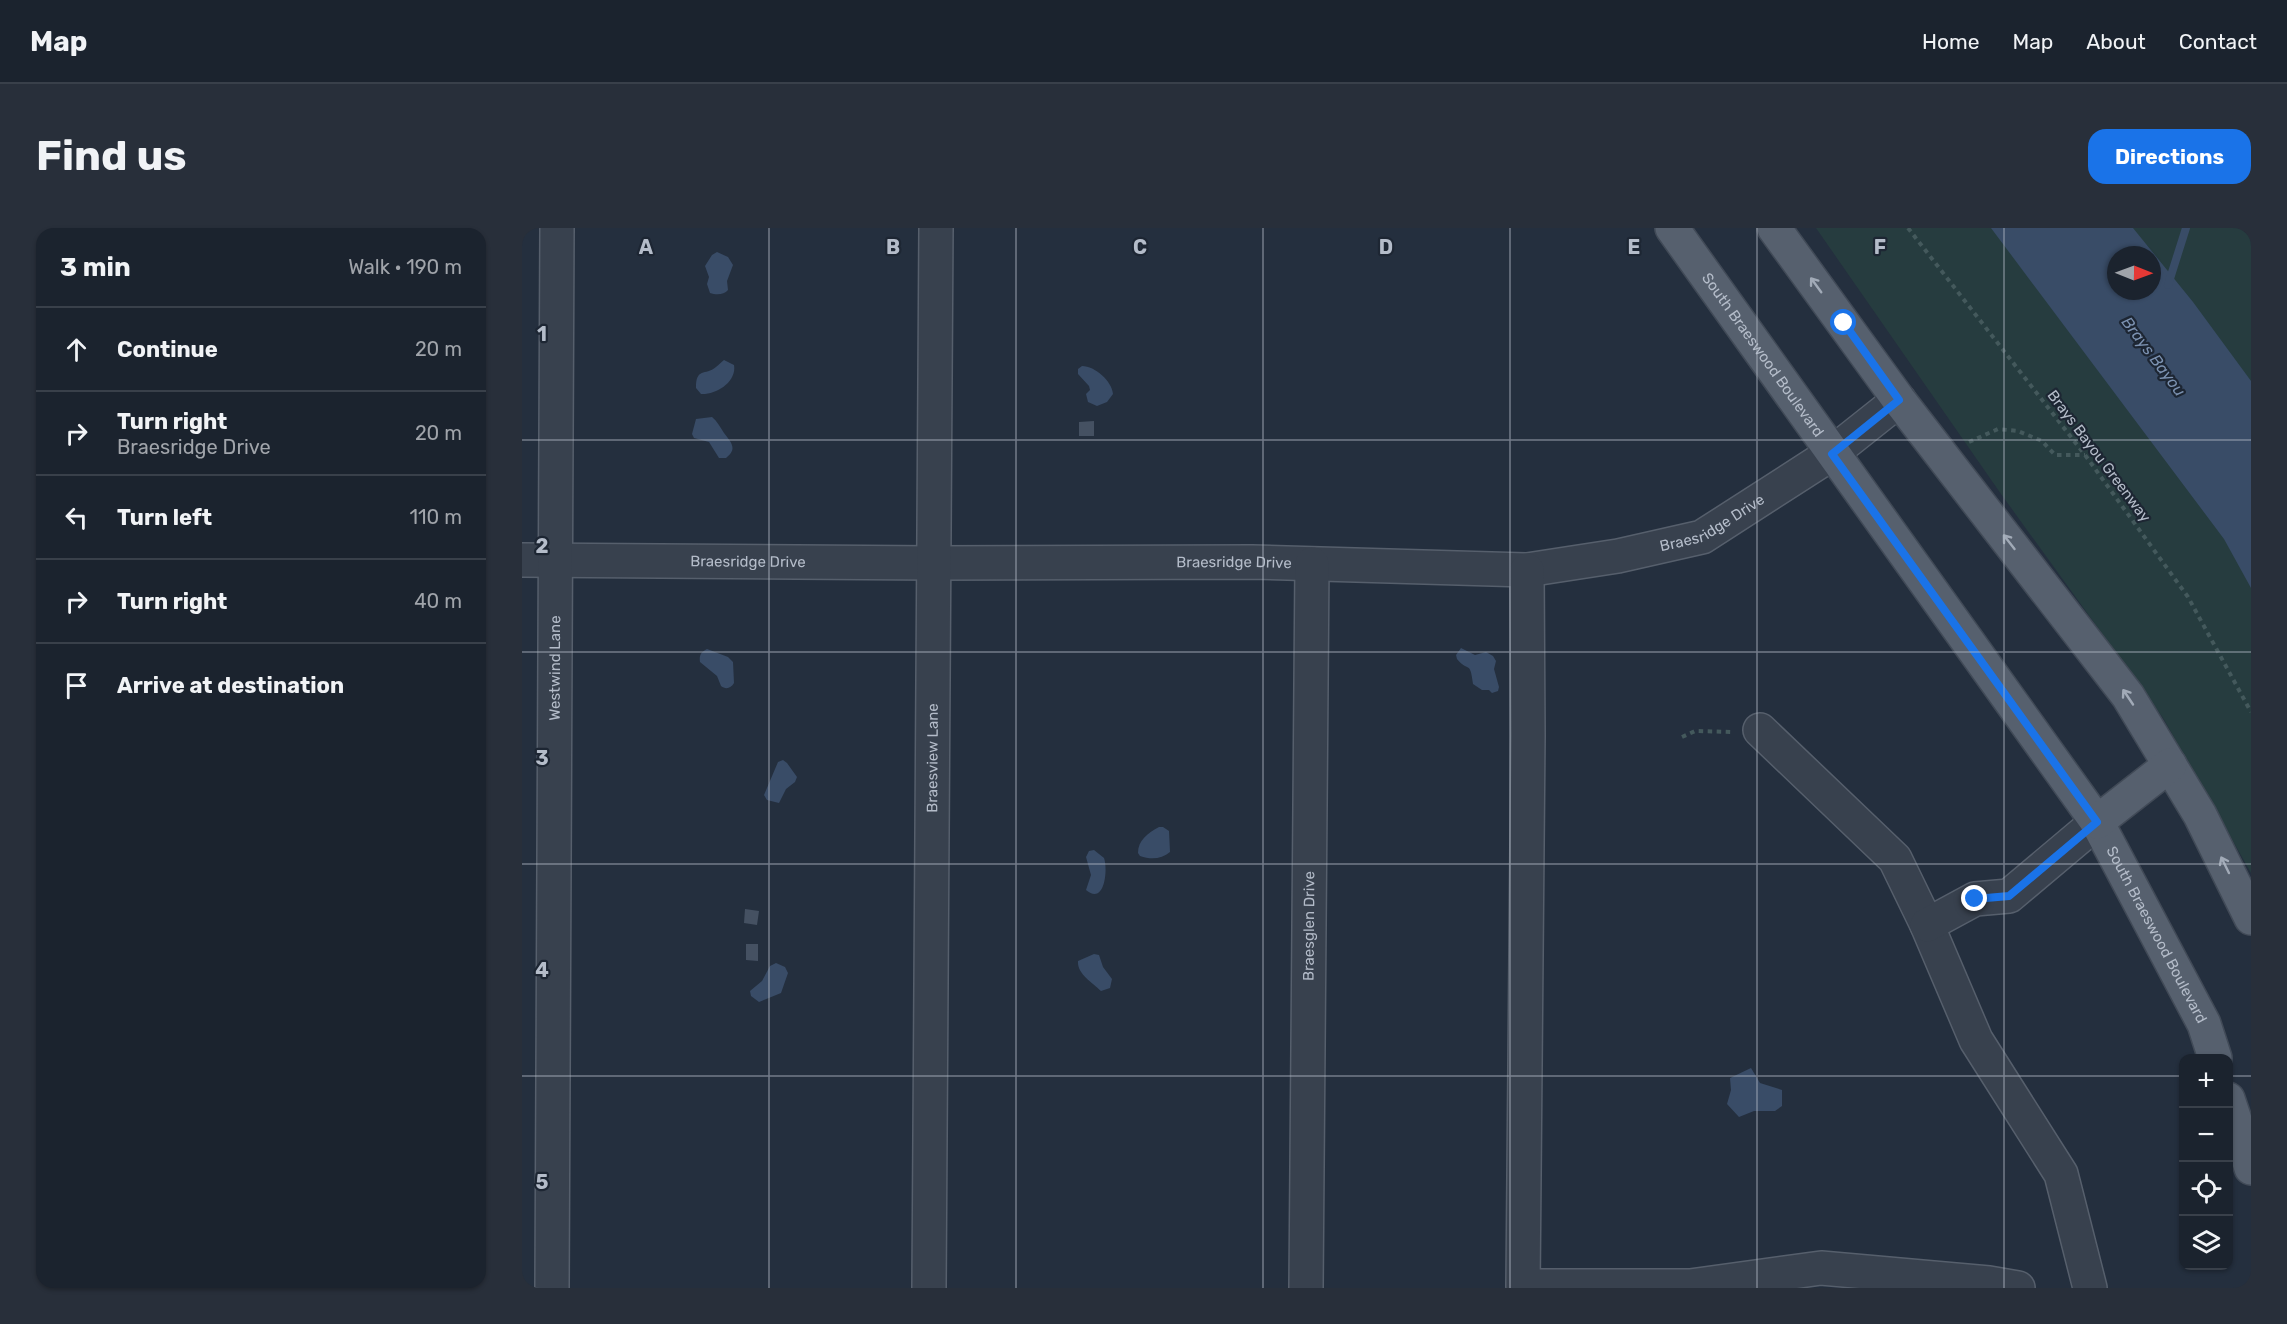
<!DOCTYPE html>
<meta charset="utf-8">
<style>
body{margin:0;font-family:Rubik,sans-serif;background:#282f3a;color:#f1f3f6}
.controls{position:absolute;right:18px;bottom:18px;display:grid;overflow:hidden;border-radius:12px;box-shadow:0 2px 4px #0004}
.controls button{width:54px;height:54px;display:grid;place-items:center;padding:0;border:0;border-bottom:2px solid #39404a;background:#1b232e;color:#f1f3f6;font:30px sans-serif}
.compass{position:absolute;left:1585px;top:18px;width:54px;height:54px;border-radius:50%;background:#1b232e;box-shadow:0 2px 4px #0004;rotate:91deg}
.stop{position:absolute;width:18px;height:18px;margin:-14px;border:4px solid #1a73e8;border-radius:50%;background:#fff}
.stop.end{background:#1a73e8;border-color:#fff;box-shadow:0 2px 6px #0008}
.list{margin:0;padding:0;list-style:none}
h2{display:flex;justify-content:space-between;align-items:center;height:78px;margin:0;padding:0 24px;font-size:26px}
h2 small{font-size:20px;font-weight:400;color:#a0a4aa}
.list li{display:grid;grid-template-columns:39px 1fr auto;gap:18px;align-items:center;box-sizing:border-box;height:84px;padding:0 24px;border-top:2px solid #39404a}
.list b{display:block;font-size:22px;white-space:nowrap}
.list p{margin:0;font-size:20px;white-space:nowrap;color:#a0a4aa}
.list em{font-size:20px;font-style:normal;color:#a0a4aa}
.icon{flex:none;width:33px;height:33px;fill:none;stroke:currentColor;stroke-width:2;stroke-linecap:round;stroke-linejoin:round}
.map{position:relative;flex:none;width:1729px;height:1060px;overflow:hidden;border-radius:18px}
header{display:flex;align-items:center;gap:36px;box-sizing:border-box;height:84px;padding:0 30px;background:#1b232e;border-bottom:2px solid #39404a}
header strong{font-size:28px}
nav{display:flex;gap:33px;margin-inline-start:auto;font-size:21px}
.intro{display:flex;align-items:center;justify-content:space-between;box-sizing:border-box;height:144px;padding:0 36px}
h1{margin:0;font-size:42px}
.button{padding:15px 27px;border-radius:18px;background:#1a73e8;color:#fff;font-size:21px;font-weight:700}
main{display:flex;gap:36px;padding:0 36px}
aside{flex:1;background:#1b232e;border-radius:18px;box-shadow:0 2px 4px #0004}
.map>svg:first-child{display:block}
.green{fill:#263c3f;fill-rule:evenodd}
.water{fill:#394c67;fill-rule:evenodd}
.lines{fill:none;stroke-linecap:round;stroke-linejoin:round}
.stream{stroke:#394c67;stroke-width:8}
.building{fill:#455162}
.minor-casing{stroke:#565f6c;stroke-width:36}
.major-casing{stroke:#414a57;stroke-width:36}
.path{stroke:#44595c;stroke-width:4;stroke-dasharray:4.5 4.5;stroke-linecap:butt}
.minor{stroke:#38414e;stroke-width:33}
.major{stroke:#56606e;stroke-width:33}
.oneway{stroke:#a1aab7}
.route{stroke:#1a73e8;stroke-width:8}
.grid{fill:none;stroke:#b4bcc9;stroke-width:1.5;stroke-opacity:0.55}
.labels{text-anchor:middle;stroke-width:4.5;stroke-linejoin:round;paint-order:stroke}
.street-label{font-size:15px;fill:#b4bcc9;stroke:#1d2633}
.water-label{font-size:16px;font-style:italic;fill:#7c92b1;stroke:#1d2633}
.grid-label{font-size:20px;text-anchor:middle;font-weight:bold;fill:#b4bcc9;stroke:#1d2633;stroke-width:4.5;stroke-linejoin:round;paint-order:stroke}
</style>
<header>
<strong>Map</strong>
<nav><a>Home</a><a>Map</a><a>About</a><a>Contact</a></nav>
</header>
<div class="intro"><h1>Find us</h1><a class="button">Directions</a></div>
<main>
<aside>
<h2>3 min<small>Walk · 190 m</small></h2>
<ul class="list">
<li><svg class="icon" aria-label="ahead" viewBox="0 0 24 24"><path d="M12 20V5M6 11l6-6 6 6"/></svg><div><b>Continue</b></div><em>20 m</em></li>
<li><svg class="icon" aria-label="right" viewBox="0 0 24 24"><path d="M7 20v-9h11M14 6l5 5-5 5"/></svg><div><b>Turn right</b><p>Braesridge Drive</p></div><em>20 m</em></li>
<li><svg class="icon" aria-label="left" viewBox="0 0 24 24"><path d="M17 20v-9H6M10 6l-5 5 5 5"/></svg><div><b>Turn left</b></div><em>110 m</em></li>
<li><svg class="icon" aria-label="right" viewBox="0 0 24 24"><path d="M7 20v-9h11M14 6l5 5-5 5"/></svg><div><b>Turn right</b></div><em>40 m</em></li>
<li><svg class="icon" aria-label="arrive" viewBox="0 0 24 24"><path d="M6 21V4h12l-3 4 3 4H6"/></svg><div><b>Arrive at destination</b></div></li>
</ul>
</aside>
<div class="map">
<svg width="1729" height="1060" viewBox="0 0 1729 1060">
<rect width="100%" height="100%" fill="#242f3e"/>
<path class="green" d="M1294 0H1729V645L1641 490 1479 266ZM1594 27H1630V63H1594Z"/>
<path class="water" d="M1469 0H1611L1671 74 1729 153V360L1702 311ZM1594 27H1630V63H1594Z
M195 24 206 29 211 37 205 53 206 62C202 67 194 67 188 65L185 56 187 49 183 38 190 27Z
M202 132 212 137C215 154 194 167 179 166L174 160C174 139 183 148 194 139 197 137 199 134 202 132Z
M560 138C573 138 590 153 591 166L585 174 575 178 566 174 564 166 568 162 567 158 556 146V141Z
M190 189C195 193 198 199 202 205 209 214 216 221 204 230H197L187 214 172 210 170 206 174 191Z
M939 420 953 427 964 424 971 428 974 433 972 441 977 459 976 463 970 465 967 462H960L951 456C948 431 946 445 935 431L934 427Z
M185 421 206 429 211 434 212 455C209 460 204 462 199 458L195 448 178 434C177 427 179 424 185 421Z
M261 532 265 535 275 549 273 554 264 561 257 575 245 572 242 567 256 534Z
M637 599H641L647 603 648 624C640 631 629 632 618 628L616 625C616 612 626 605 637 599Z
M572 622 582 630C586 641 583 678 564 662L569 647 564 629 567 623Z
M572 726 577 727 581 739 590 751 588 760 579 763C570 754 555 746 556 733Z
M254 735 263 739 266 745 259 765 237 774 229 768 228 763 240 753 248 738Z
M1229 840 1238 855 1260 862V878L1253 883H1232L1217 889 1205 876 1209 862 1208 850Z"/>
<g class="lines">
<path class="stream" d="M1646 57 1664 0"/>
</g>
<path class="building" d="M572 193V208H557V194Z
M223 681 237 683 235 697 222 695Z
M224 716H236V733L224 732Z"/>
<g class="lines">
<defs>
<g id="minor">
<path id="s1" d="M0 332 412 335 730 334 1005 342 1096 328 1180 309 1309 226 1377 172"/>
<path d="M1005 342 1006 508 1001 1058H1168L1299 1040 1467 1055 1496 1060"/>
<path d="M1238 502 1373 631 1405 697 1454 812 1539 946 1568 1060"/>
<path d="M1405 697 1453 671 1487 668 1575 594"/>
<path id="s2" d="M30 1060 35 0"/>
<path id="s3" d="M407 1060 414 0"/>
<path id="s4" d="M784 1060 790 336"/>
</g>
<g id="major">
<path id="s5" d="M1150 0 1575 594 1682 796 1693 830"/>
<path d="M1252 0 1377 172 1606 468 1678 587 1729 690"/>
<path d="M1575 594 1648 537"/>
<path d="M1706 871 1729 940"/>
</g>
</defs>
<use href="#minor" class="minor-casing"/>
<use href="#major" class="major-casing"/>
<path class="path" d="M1386 0 1563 227 1666 369 1729 484
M1447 214 1476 201 1496 203 1520 213 1533 227H1563
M1160 509 1173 503 1210 504"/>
<use href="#minor" class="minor"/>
<use href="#major" class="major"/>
</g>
<defs><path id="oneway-shaft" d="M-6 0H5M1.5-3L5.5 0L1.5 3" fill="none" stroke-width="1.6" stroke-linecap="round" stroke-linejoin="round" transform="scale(1.5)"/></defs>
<g class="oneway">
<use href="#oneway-shaft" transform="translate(1294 57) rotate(-126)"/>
<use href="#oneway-shaft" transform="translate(1487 314) rotate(-128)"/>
<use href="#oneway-shaft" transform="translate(1606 469) rotate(-124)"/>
<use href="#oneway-shaft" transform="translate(1703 637) rotate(-116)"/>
</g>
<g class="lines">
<path class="route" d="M1322 95 1377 172 1310 226 1575 594 1487 668 1453 671"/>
</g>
<path class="grid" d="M247 0V1060M494 0V1060M741 0V1060M988 0V1060M1235 0V1060M1482 0V1060M0 212H1729M0 424H1729M0 636H1729M0 848H1662M1706 848H1729"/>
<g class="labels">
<g class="street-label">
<text dy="5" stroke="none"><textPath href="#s5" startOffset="156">South Braeswood Boulevard</textPath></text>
<text transform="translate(1577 228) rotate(53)" y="5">Brays Bayou Greenway</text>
<text dy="5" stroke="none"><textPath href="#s1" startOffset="1198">Braesridge Drive</textPath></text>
<text dy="5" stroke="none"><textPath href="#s1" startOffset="226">Braesridge Drive</textPath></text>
<text dy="5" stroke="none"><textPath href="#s1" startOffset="712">Braesridge Drive</textPath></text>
<text dy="5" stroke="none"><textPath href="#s2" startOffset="620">Westwind Lane</textPath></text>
<text dy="5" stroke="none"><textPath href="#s3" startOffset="530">Braesview Lane</textPath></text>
<text dy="5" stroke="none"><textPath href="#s4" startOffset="362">Braesglen Drive</textPath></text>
<text dy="5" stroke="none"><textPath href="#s5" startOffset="858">South Braeswood Boulevard</textPath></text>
</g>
<g class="water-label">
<text transform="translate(1632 128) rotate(53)" y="6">Brays Bayou</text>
</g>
</g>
<g class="grid-label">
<text x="124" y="26">A</text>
<text x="371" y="26">B</text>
<text x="618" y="26">C</text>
<text x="864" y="26">D</text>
<text x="1112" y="26">E</text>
<text x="1358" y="26">F</text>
<text x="20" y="113">1</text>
<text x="20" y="325">2</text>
<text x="20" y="537">3</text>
<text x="20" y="749">4</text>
<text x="20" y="961">5</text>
</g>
</svg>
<div class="controls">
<button>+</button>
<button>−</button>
<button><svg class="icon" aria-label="locate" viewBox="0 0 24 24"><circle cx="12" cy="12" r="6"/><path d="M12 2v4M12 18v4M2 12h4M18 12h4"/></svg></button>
<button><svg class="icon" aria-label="layers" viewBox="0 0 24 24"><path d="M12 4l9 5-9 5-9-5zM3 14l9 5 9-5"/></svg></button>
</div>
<svg class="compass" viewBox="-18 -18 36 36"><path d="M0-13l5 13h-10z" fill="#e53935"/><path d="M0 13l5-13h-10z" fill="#a0a4aa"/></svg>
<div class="stop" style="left:1322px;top:95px"></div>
<div class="stop end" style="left:1453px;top:671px"></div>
</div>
</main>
